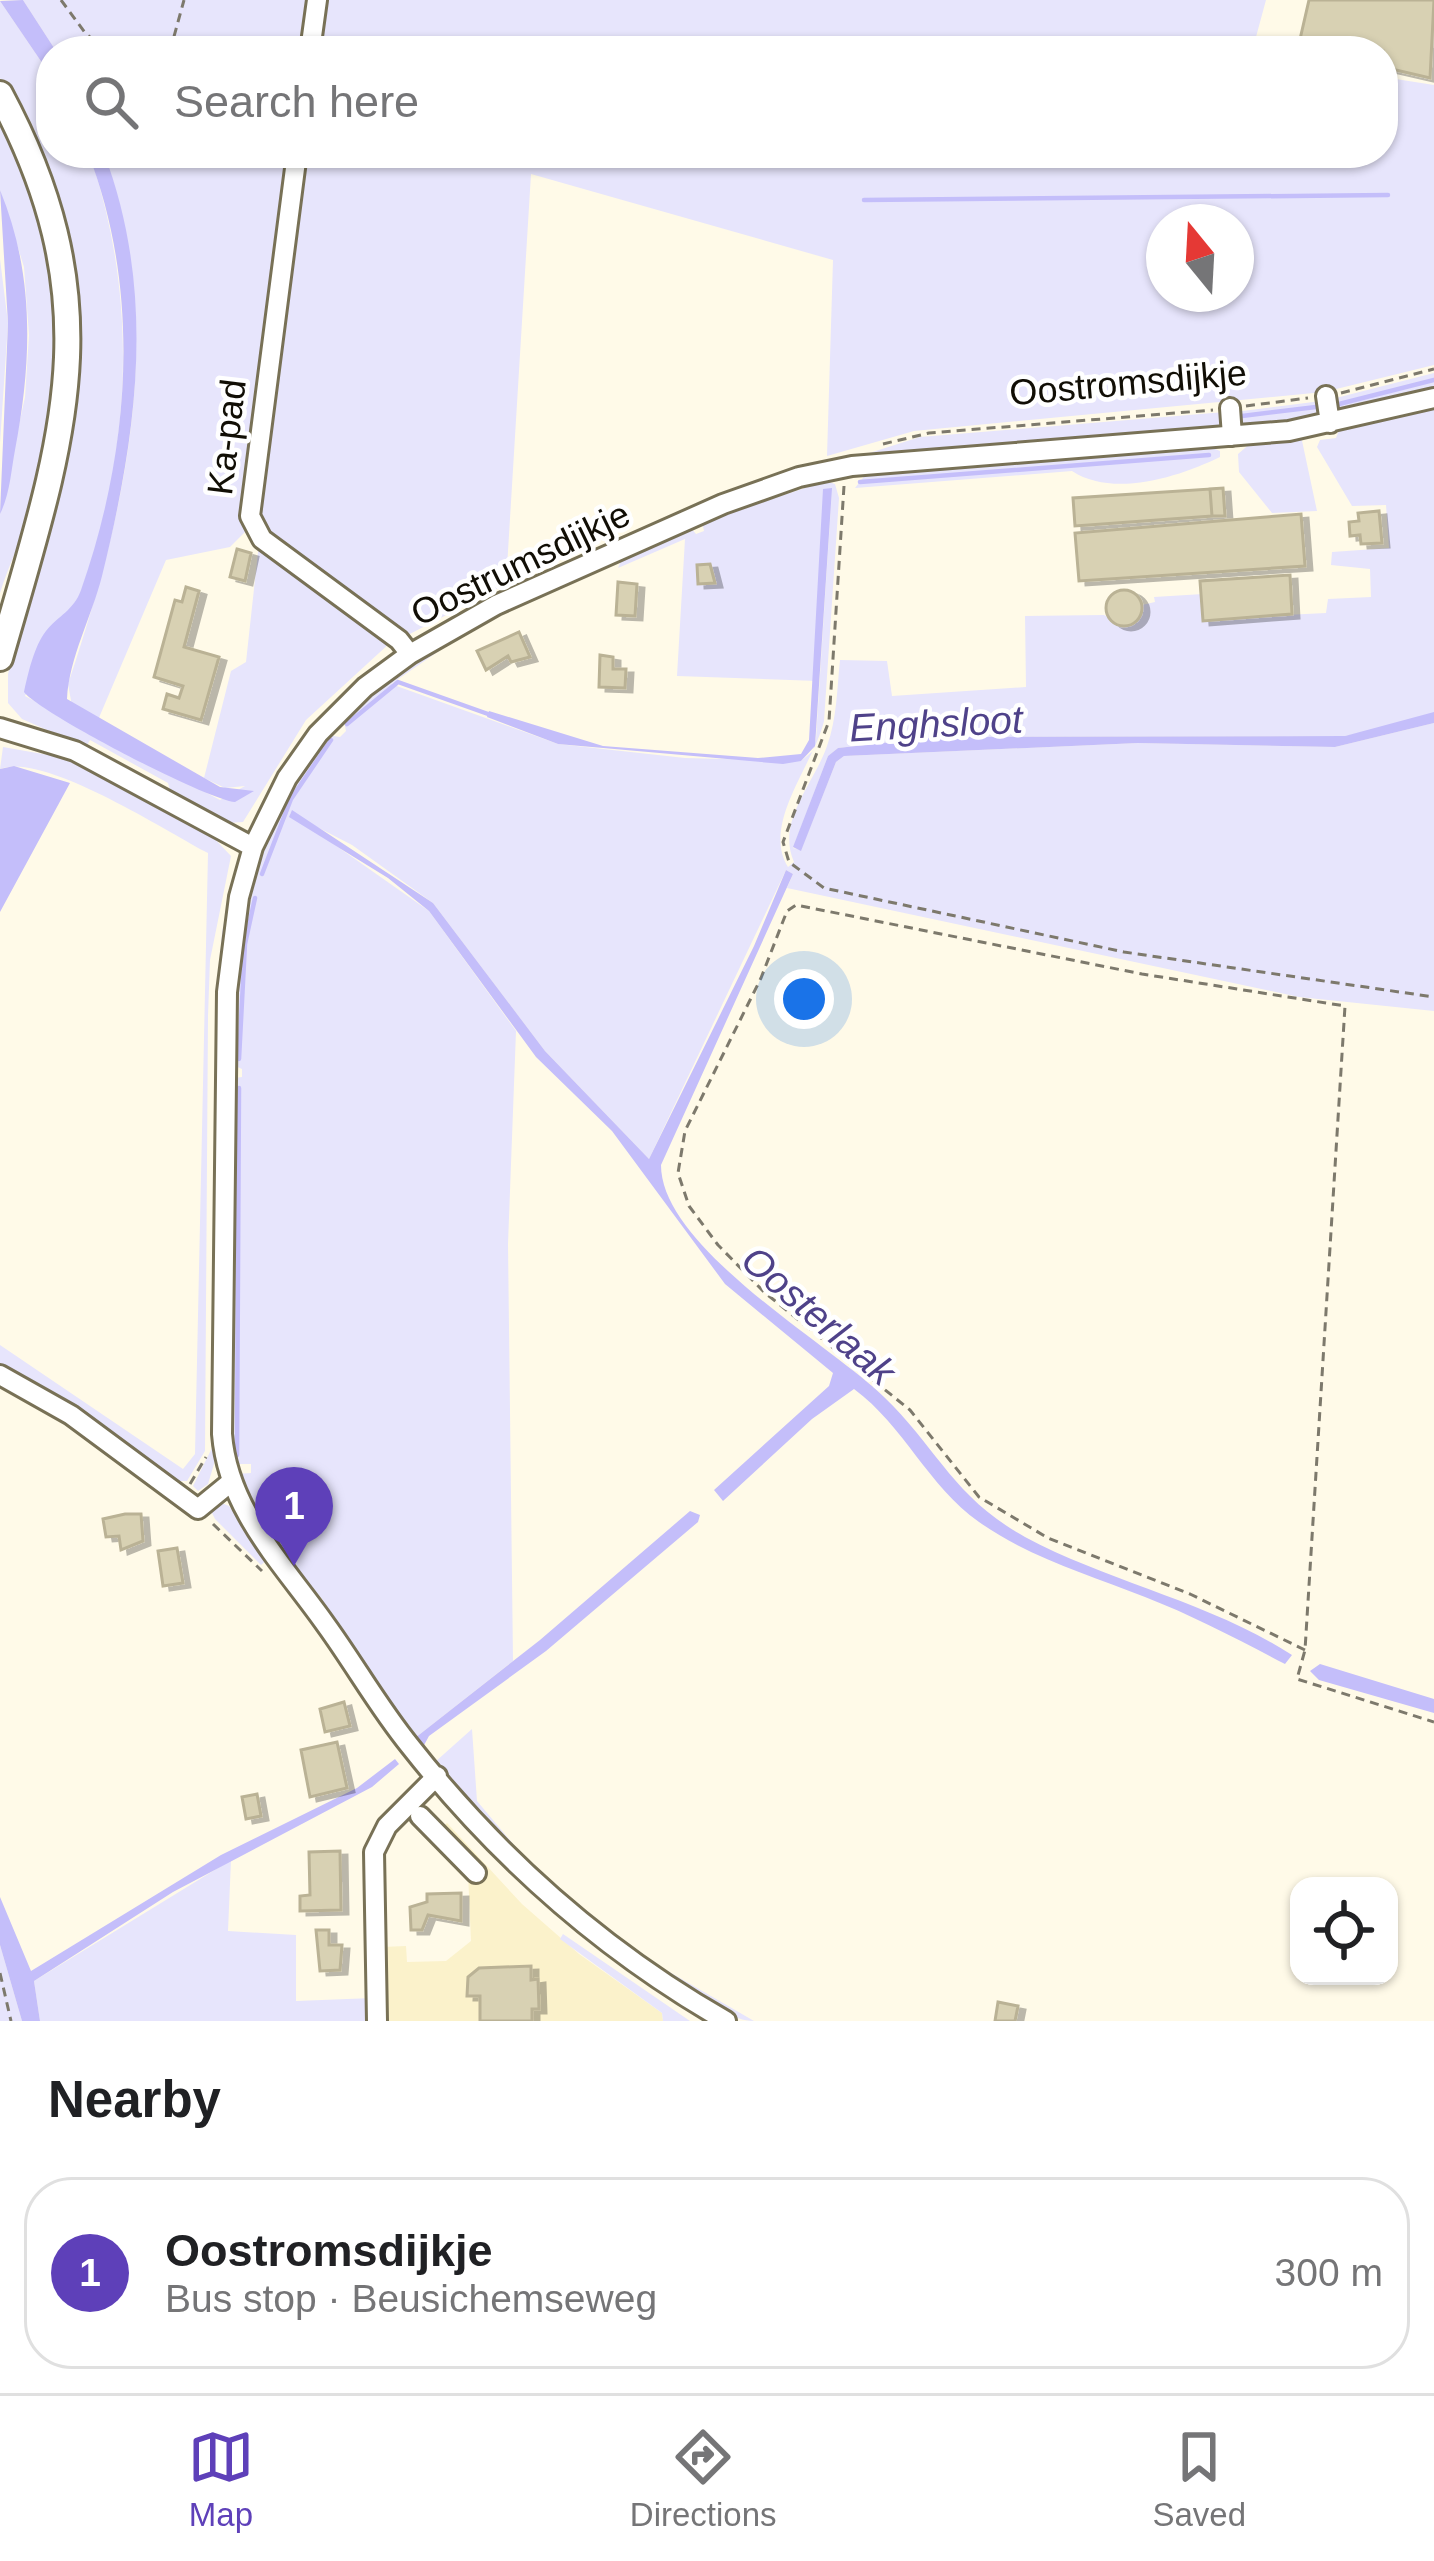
<!DOCTYPE html>
<meta charset="utf-8">
<style>
body{margin:0;font-family:Helvetica,sans-serif;background:#f2f2f2;color:#202124}
.controls{position:absolute;right:36px;bottom:36px;display:grid;overflow:hidden;border-radius:24px;box-shadow:0 3px 9px #0004}
.controls button{width:108px;height:108px;display:grid;place-items:center;padding:0;border:0;border-bottom:3px solid #e0e0e0;background:#fff;color:#202124;font:60px sans-serif}
.compass{position:absolute;left:1146px;top:204px;width:108px;height:108px;border-radius:50%;background:#fff;box-shadow:0 3px 9px #0004;rotate:342deg}
.you{position:absolute;left:804px;top:999px;width:42px;height:42px;margin:-30px;border:9px solid #fff;border-radius:50%;background:#1a73e8;box-shadow:0 0 0 18px #1a73e833}
.badge{display:grid;place-items:center;width:78px;height:78px;border-radius:50%;background:#5e40b9;color:#fff;font-size:39px;font-weight:700}
.pin{position:absolute;translate:-50% -99px;filter:drop-shadow(0 3px 6px #0008)}
.pin::after{content:'';position:absolute;top:63px;width:42px;height:36px;background:inherit;clip-path:polygon(0 0,100% 0,50% 100%)}
.list{margin:0;padding:0;list-style:none}
h2{display:flex;justify-content:space-between;align-items:center;height:156px;margin:0;padding:0 48px;font-size:51px}
h2 small{font-size:39px;font-weight:400;color:#757577}
.list li{display:grid;grid-template-columns:78px 1fr auto;gap:36px;align-items:center;box-sizing:border-box;height:192px;margin:0 24px 24px;padding:0 24px;border:3px solid #e0e0e0;border-radius:48px}
.list b{display:block;font-size:45px;white-space:nowrap}
.list p{margin:0;font-size:39px;white-space:nowrap;color:#757577}
.list em{font-size:39px;font-style:normal;color:#757577}
.icon{flex:none;width:66px;height:66px;fill:none;stroke:currentColor;stroke-width:2;stroke-linecap:round;stroke-linejoin:round}
.map{position:relative;flex:none;width:1434px;height:2021px;overflow:hidden}
.search{position:absolute;background:#fff;box-shadow:0 3px 9px #0004;left:36px;right:36px;top:36px;height:132px;display:flex;align-items:center;gap:30px;box-sizing:border-box;padding:0 42px;border-radius:48px;color:#757577;font-size:45px}
.sheet{height:372px;background:#fff}
nav{display:flex;justify-content:space-around;align-items:center;box-sizing:border-box;height:168px;border-top:3px solid #e0e0e0;background:#fff;font-size:33px;color:#757577}
nav a{display:grid;justify-items:center;gap:6px}
nav .on{color:#5e40b9}
.map>svg:first-child{display:block}
.built{fill:#fbf2cb}
.green{fill:#e7e5fc;fill-rule:evenodd}
.water{fill:#c4befa}
.lines{fill:none;stroke-linecap:round;stroke-linejoin:round}
.stream{stroke:#c4befa;stroke-width:4.5}
.building{fill:#d8d1b3;stroke:#bab295;stroke-width:3;filter:url(#shadow)}
.minor-casing{stroke:#787156;stroke-width:24}
.major-casing{stroke:#787156;stroke-width:30}
.path{stroke:#7d796c;stroke-width:3;stroke-dasharray:9 6;stroke-linecap:butt}
.minor{stroke:#fff;stroke-width:18}
.major{stroke:#fff;stroke-width:24}
.labels{text-anchor:middle;stroke-width:9;stroke-linejoin:round;paint-order:stroke}
.street-label{font-size:36px;fill:#110e05;stroke:#fff}
.water-label{font-size:39px;font-style:italic;fill:#4f4289;stroke:#fff}
</style>
<div class="map">
<svg width="1434" height="2021" viewBox="0 0 1434 2021">
<defs>
<filter id="shadow"><feDropShadow dx="7" dy="4" stdDeviation="0" flood-color="#0004"/></filter>
</defs>
<rect width="100%" height="100%" fill="#fffae8"/>
<path class="built" d="M447 1823 522 1904 579 1954 662 2013 663 2021H384L382 1947 406 1946 407 1962 446 1961 471 1941 468 1873 430 1838Z"/>
<path class="green" d="M23 0H313L306 51H56Z
M322 0H1266L1253 48 1261 51H315Z
M0 1 51 76V153H88L93 165C138 304 131 454 81 591 71 619 40 666 25 696L220 800 245 786 225 788 204 778 231 671 246 662 259 543 391 642 306 720 243 822 227 823 171 794 168 783 90 740 86 747 22 719 8 703V674L62 482 77 379 27 126 0 78Z
M1383 77 1434 85V365L1324 392 914 431 827 456 833 260 531 174 506 584 404 637 261 530 256 496 302 153H1383ZM1164 222H1236V294H1164Z
M0 112C62 227 72 372 36 498 26 530 10 561 0 593V514L25 397 29 335 24 267 0 190Z
M104 153H292L263 372 255 392 248 529 230 547 166 560 98 720 72 706 68 684C126 510 168 332 104 153Z
M0 259 8 323 0 443Z
M1434 373V388L1337 414 1332 399Z
M1321 401 1320 417 1242 428 1236 423 1235 412Z
M1434 407V718L1345 736 937 737 838 748 828 756 793 848 801 850 836 762 844 756 1138 743 1335 747 1434 723V1011L1299 997 787 888 793 874 786 870 649 1159 545 1051 433 903 352 845 288 812 429 911 516 1031 508 1244 513 1661 415 1738 320 1605 323 1600 268 1535 236 1474 251 1473V1464H234L235 1078 242 1077V1069L233 1065C237 946 250 831 327 735L340 737 346 731 343 717 434 647 439 651 391 684 558 744 685 758 801 761 813 751 816 738 832 488 818 681 677 676 685 539 618 568 623 556 690 527 696 534 704 531 702 522 826 481 835 484 839 498 824 721C814 764 761 824 788 867L794 862C776 821 814 784 827 746 837 719 837 688 840 660L887 661 892 696 1026 687 1025 616 1104 615 1125 627 1140 617 1142 605 1155 602 1154 597 1203 594 1207 619 1326 613 1328 599 1371 597 1370 569 1331 565 1332 552 1389 548 1386 505 1352 506 1317 447 1320 440 1336 438 1339 430Z
M1225 412 1221 430 844 461 920 437Z
M1301 436 1317 511 1272 513 1239 472 1238 454 1252 442Z
M1208 446 1220 451V457C1179 477 1113 498 1072 471L855 488 866 474Z
M3 747 71 759 212 836 231 856 210 960 208 1016 205 1451 187 1481H175L0 1369V1345L183 1469 195 1454 208 853C166 831 42 751 0 769Z
M235 871 218 1016 214 1464 208 1484 198 1491 193 1486 212 1448 216 1016 222 932Z
M219 1502 229 1506 267 1560 261 1565 215 1519 211 1511Z
M472 1729 477 1801 530 1864 642 1956 754 2021C733 2021 714 2005 696 1995 593 1936 511 1851 435 1762Z
M231 1860 228 1931 296 1935V2001L373 1998V2021H40L34 1981Z
M563 1934 690 2021H663L662 2013 560 1939Z
M0 1945 22 2021H0Z"/>
<path class="water" d="M23 0 56 51H51V76L0 1Z
M88 153H104C157 294 137 434 102 576 92 616 69 658 67 699L220 787 254 791 235 802C207 800 40 713 24 692 28 674 34 646 46 631 58 616 74 610 81 590 130 451 142 292 88 153Z
M0 190C35 275 32 361 15 450 11 471 10 494 0 514L8 323Z
M832 488 815 746 801 761 783 764 558 744 487 717 489 711 603 746 758 758 801 754 809 740 823 489Z
M1434 712V723L1335 747 1138 743 844 756 836 762 801 851 793 847 828 756 838 748 937 737 1345 736Z
M14 766 70 783 0 912V769Z
M292 810 433 903 545 1051 649 1159 754 946 786 870 793 874 661 1165C661 1248 831 1345 884 1397 938 1449 953 1497 1025 1537 1111 1583 1208 1601 1292 1655L1285 1664C1239 1640 1194 1616 1145 1597 1088 1574 1030 1558 979 1522 928 1486 904 1426 854 1389L812 1419 723 1501 714 1490 829 1386 833 1373 725 1284 612 1131 536 1057 429 911 388 878 289 817Z
M690 1511 700 1515 698 1522 546 1651 429 1736 423 1747 415 1738 540 1640Z
M1320 1664 1434 1699V1713L1319 1680 1310 1671Z
M395 1759 399 1764 372 1787 173 1892 34 1981 40 2021H22L0 1945V1897L31 1971 221 1855 357 1788Z"/>
<g class="lines">
<path class="stream" d="M864 200 1388 195
M1339 404 1434 380
M1242 416 1316 407
M860 482 1209 455
M347 724 398 682 488 714
M262 874 291 799 331 740
M239 1059 245 944 255 898
M237 1455 239 1088"/>
</g>
<path class="building" d="M1309 0H1434L1430 78 1383 67V51L1298 48Z
M1223 488 1225 516H1212L1210 489Z
M1210 489 1212 516 1075 526 1073 498Z
M1379 511 1382 543 1361 544 1360 535 1350 536 1349 522 1359 521 1358 513Z
M1301 514 1305 566 1079 581 1075 533Z
M237 549 251 553 245 581 230 577Z
M710 564 715 583 698 584 697 565Z
M1290 575 1292 614 1203 621 1200 581Z
M618 582 637 584 635 616 616 615Z
M186 587 199 591 184 647 219 657 201 720 163 709 167 694 179 698 183 686 154 677 175 600 182 602Z
M1106 608a18 18 0 1 1 36 0a18 18 0 1 1-36 0Z
M519 632 530 657 511 662 508 656 486 670 477 651Z
M600 655 613 657V669H626L625 688 599 687Z
M125 1514H141L143 1541 121 1550 119 1536 106 1537 103 1519Z
M177 1548 183 1583 163 1586 158 1551Z
M344 1702 350 1726 325 1732 320 1709Z
M337 1742 347 1788 310 1797 301 1750Z
M257 1794 261 1816 246 1819 242 1797Z
M340 1851 341 1910 300 1911V1896L310 1895 309 1852Z
M461 1893V1921L428 1915 422 1930H411L410 1907 427 1902V1894Z
M316 1930H329V1945H342L340 1970 320 1971Z
M531 1966V1980L538 1979 539 2009H532V2021H480V1996H467L468 1977 479 1968Z
M998 2002 1018 2006 1015 2021H995Z"/>
<g class="lines">
<defs>
<path id="minor" d="M310 51 317 0
M297 153 250 516 262 539 399 640 410 654
M1326 396 1330 423
M1230 408 1232 436
M0 728 75 751 253 847
M0 1375 71 1415 198 1509 231 1482
M420 1816 476 1873
M377 2021 374 1852 387 1826 437 1776
M726 2021C602 1950 499 1859 410 1746 379 1708 355 1665 326 1625 284 1565 228 1511 222 1434L227 992 239 897 253 847 287 778 318 734 365 687 410 654 496 605 723 504 799 477 852 466 1289 431 1434 398"/>
<path id="major" d="M0 94C114 307 62 442 0 658"/>
</defs>
<use href="#minor" class="minor-casing"/>
<use href="#major" class="major-casing"/>
<path class="path" d="M61 0 86 34 108 51
M170 51 184 0
M1341 393 1434 369
M1246 406 1308 398
M883 444 929 433 1213 410
M844 486 829 721 783 842 789 862 824 888 1124 952 1434 997
M190 1484 206 1457
M213 1524 262 1571
M1305 1650 1190 1594 1048 1538 979 1497 910 1410 764 1292 718 1245 689 1206 678 1173 685 1131 761 978 787 911 796 905 1142 974 1345 1006 1305 1650 1297 1679 1434 1722
M0 1973 11 2021"/>
<use href="#minor" class="minor"/>
<use href="#major" class="major"/>
</g>
<g class="labels">
<g class="street-label">
<text transform="translate(1128 382) rotate(-5)" y="13">Oostromsdijkje</text>
<text transform="translate(226 437) rotate(-83)" y="13">Ka-pad</text>
<text transform="translate(520 563) rotate(-26)" y="13">Oostrumsdijkje</text>
</g>
<g class="water-label">
<text transform="translate(936 723) rotate(-3)" y="14">Enghsloot</text>
<text transform="translate(819 1315) rotate(41)" y="14">Oosterlaak</text>
</g>
</g>
</svg>
<div class="controls">
<button><svg class="icon" aria-label="locate" viewBox="0 0 24 24"><circle cx="12" cy="12" r="6"/><path d="M12 2v4M12 18v4M2 12h4M18 12h4"/></svg></button>
</div>
<svg class="compass" viewBox="-18 -18 36 36"><path d="M0-13l5 13h-10z" fill="#e53935"/><path d="M0 13l5-13h-10z" fill="#757577"/></svg>
<div class="you"></div>
<div class="pin badge" style="left:294px;top:1566px">1</div>
<div class="search"><svg class="icon" aria-label="search" viewBox="0 0 24 24"><circle cx="10" cy="10" r="6"/><path d="M15 15l6 6"/></svg>Search here</div>
</div>
<section class="sheet">
<h2>Nearby<small></small></h2>
<ul class="list">
<li><span class="badge">1</span><div><b>Oostromsdijkje</b><p>Bus stop · Beusichemseweg</p></div><em>300 m</em></li>
</ul>
</section>
<nav>
<a class="on"><svg class="icon" aria-label="map" viewBox="0 0 24 24"><path d="M3 6l6-2 6 2 6-2v14l-6 2-6-2-6 2zM9 4v14M15 6v14"/></svg>Map</a>
<a><svg class="icon" aria-label="directions" viewBox="0 0 24 24"><path d="M12 3l9 9-9 9-9-9zM9 14v-3h6M13 9l2 2-2 2"/></svg>Directions</a>
<a><svg class="icon" aria-label="saved" viewBox="0 0 24 24"><path d="M7 4h10v16l-5-4-5 4z"/></svg>Saved</a>
</nav>
